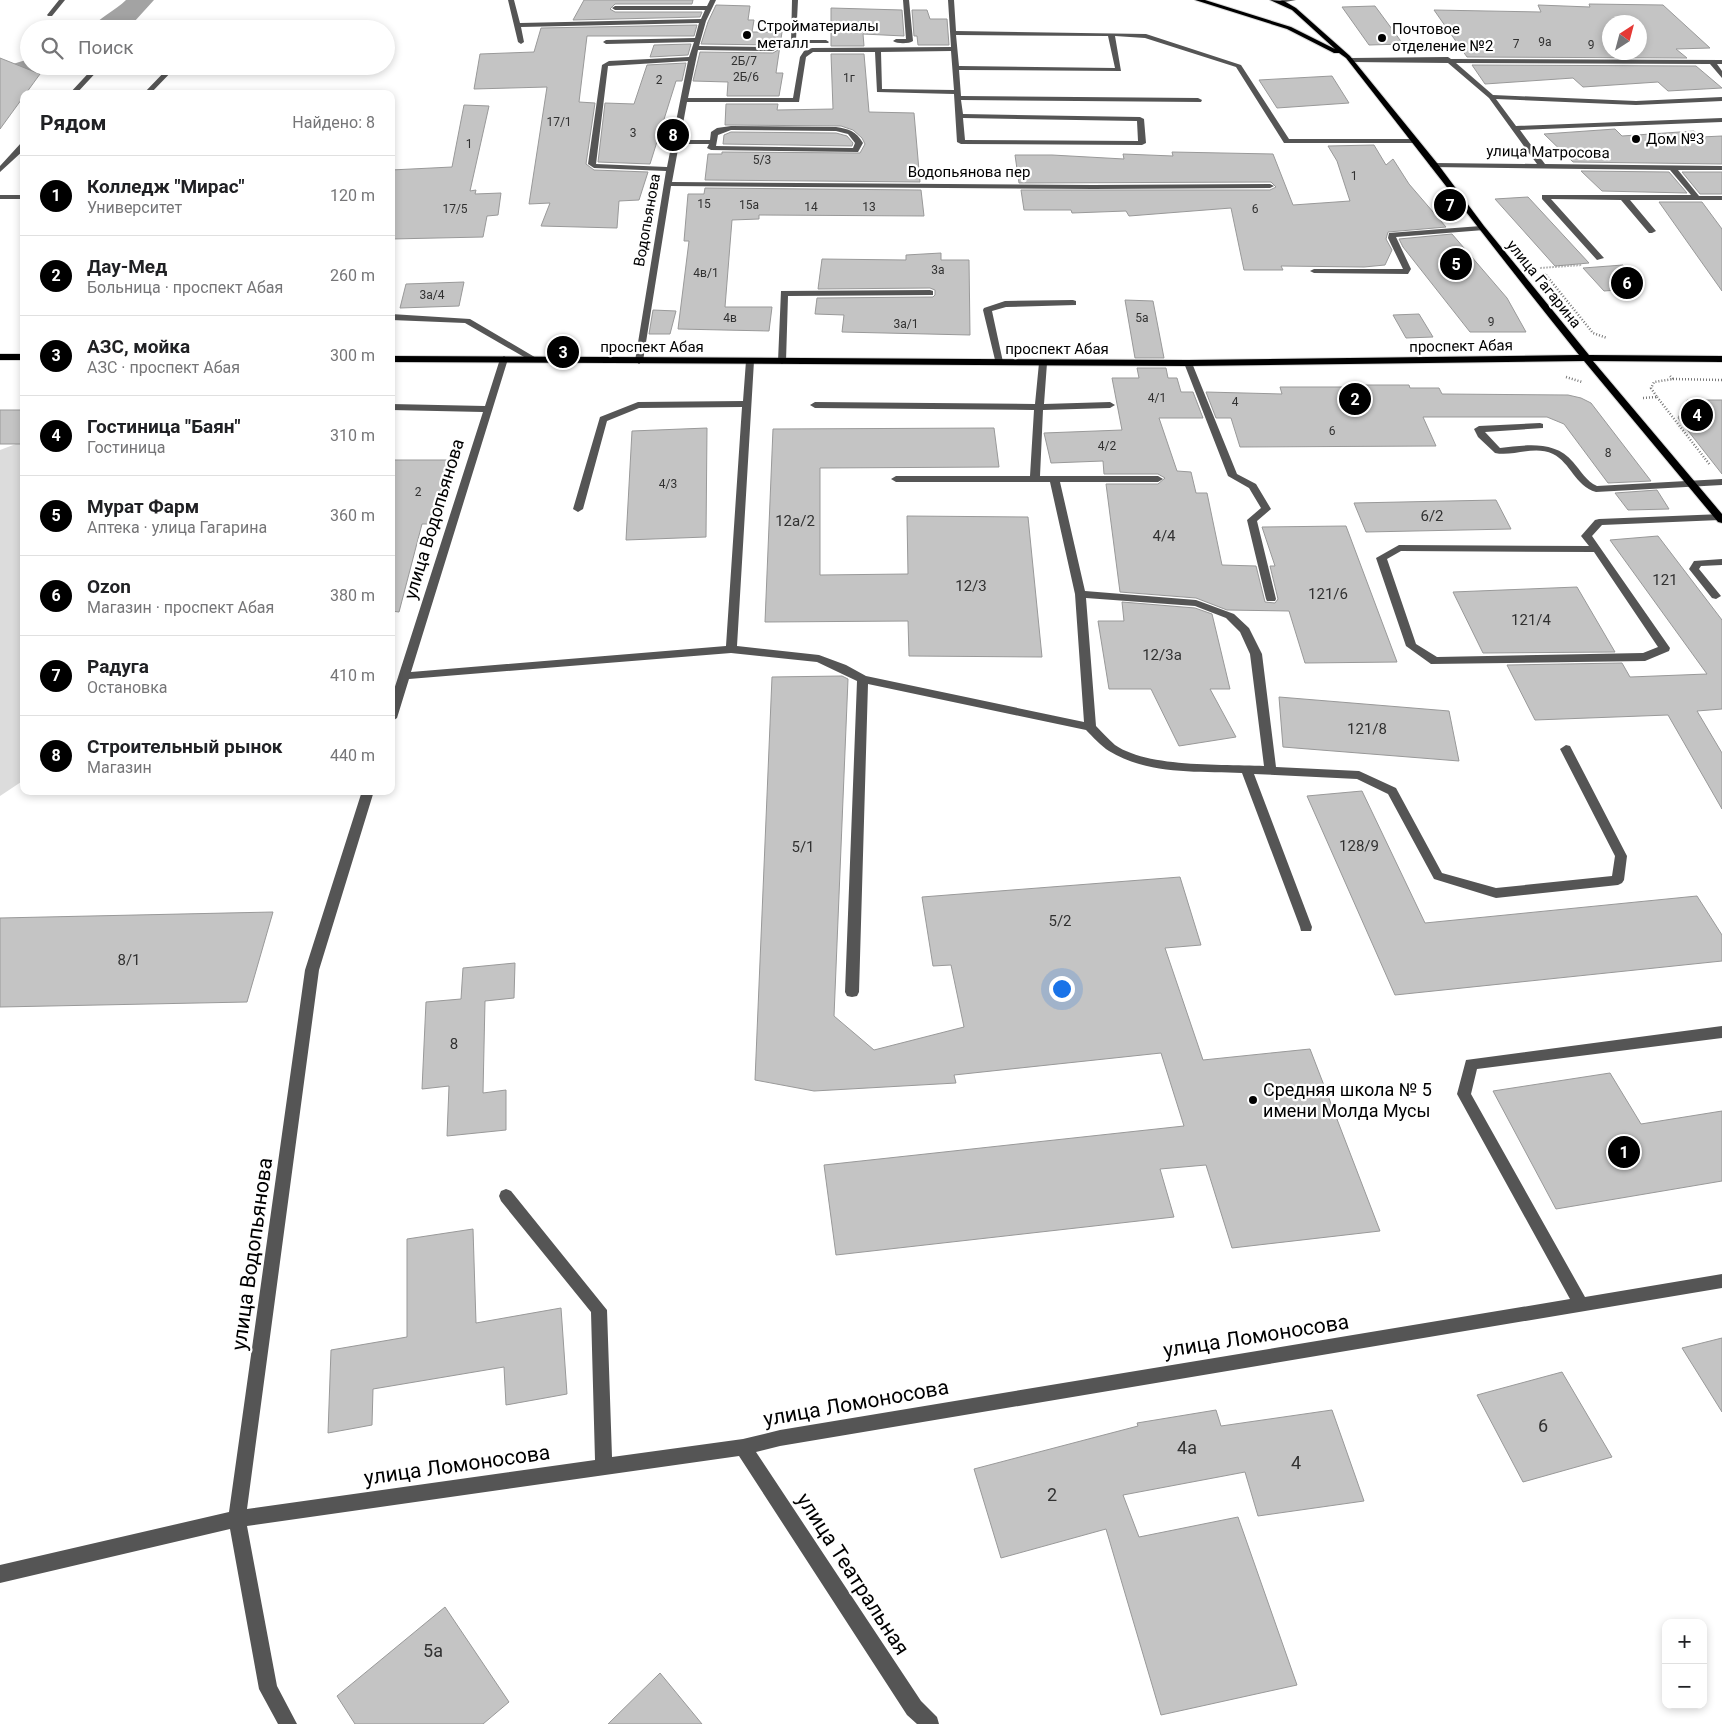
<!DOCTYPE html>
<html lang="ru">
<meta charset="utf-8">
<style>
body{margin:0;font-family:Roboto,sans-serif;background:#f2f2f2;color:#202124}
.controls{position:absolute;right:15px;bottom:15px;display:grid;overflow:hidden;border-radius:10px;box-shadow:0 2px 8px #0003}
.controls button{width:45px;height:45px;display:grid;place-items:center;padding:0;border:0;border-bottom:1px solid #e0e0e0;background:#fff;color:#202124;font:25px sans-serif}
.compass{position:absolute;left:1602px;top:15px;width:45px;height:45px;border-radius:50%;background:#fff;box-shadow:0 2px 8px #0003;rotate:36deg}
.you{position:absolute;left:1061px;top:988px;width:18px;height:18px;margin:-12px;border:4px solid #fff;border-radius:50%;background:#1a73e8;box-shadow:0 0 0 8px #1a73e833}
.badge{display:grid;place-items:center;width:32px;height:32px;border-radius:50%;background:#000;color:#fff;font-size:16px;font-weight:700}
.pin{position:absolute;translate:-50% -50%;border:2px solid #fff;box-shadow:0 1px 5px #0006}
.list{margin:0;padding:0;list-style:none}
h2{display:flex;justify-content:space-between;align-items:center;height:65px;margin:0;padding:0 20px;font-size:21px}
h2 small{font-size:16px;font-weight:400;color:#757577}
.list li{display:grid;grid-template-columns:32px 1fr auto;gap:15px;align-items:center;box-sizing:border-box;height:80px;padding:0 20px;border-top:1px solid #e0e0e0}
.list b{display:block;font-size:19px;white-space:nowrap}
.list p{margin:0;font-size:16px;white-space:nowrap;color:#757577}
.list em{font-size:16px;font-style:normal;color:#757577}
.icon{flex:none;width:28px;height:28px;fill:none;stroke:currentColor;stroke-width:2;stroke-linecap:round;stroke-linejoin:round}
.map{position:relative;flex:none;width:1722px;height:1724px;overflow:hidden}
.search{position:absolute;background:#fff;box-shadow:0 2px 8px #0003;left:20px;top:20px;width:375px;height:55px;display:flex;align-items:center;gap:12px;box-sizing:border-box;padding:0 18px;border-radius:28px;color:#757577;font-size:19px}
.panel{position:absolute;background:#fff;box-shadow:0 2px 8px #0003;left:20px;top:90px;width:375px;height:705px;border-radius:10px}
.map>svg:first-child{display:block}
.green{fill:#dcdcdc}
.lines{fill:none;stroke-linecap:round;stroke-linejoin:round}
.river{fill:#a3a3a3;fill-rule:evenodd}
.building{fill:#c4c4c4;stroke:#999;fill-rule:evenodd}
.major-casing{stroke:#dbdbdb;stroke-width:2}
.path-far1{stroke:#777;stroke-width:2;stroke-dasharray:0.5 1;stroke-linecap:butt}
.path{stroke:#777;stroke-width:2.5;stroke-dasharray:1 2;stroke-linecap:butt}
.minor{fill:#555;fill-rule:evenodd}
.major{fill:#000;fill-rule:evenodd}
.poi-dot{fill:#000;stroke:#fff;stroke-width:2}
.labels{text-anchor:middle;stroke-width:4.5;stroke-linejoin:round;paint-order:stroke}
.far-number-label{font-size:12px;fill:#313131}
.far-poi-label{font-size:15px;fill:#000;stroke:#fff;text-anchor:start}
.far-street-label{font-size:15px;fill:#000;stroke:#fff}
.number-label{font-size:15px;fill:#313131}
.street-label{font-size:18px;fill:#000;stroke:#fff}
.poi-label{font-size:18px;fill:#000;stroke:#fff;text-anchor:start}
.near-number-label{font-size:18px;fill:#313131}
.near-street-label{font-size:21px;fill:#000;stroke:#fff}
</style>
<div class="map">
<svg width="1722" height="1724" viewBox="0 0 1722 1724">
<rect width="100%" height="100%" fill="#fff"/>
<path class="green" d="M24 441V780L0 796V450Z"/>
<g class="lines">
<path class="river" d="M126 0H154L134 22 123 29H91C98 18 116 10 126 0Z
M29 59V66H47L43 72 0 86V68Z"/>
</g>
<path class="building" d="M584 0H693L692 4H615L610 9 615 12H702L700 17 573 20Z
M1589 4 1663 5 1710 48 1676 49 1687 58 1467 57 1434 10 1541 12 1538 5 1590 7ZM1610 22H1640V52H1610Z
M716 5 750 6 748 20H754L752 32H782L776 73H783L779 96H727L728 82 693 81 700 52 773 53 778 50 773 45 701 44 708 22Z
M1375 6 1403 44 1369 45 1342 7Z
M831 8 902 10 904 36 863 34 864 46H831Z
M912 10H927L930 19H947L949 45H918L917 36H914Z
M697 25 694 36H587L579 102 595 103 586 164 594 170 648 172 639 200 619 201 617 228 541 226 550 203 529 204 547 87 474 89 480 54 534 52 541 28Z
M691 44 688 55 650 57 654 45Z
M831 54H864L869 112 914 113 920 182 705 180 708 154H722V152L860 153 865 144 862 138 853 130 841 126 725 125 726 104H778L777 110 833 109Z
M0 58 40 74 0 129Z
M686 63 682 81H676L650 164 598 162 605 103 634 104 647 65Z
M1472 65 1696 66 1722 88 1668 91 1658 82 1583 87 1573 78 1485 84Z
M1332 76 1349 103 1277 108 1259 80Z
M464 105 489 106 470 191 476 190 475 194 501 193 498 215 487 216 483 237 391 239V170L452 167Z
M1615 129 1622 136 1694 131 1701 137 1722 136V164L1573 162 1544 134Z
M731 132 836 133 847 136 853 143 852 146 723 144 724 135Z
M1374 145 1386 165 1393 159 1409 184 1446 227 1388 232 1386 239 1392 250 1385 265 1364 267 1281 266 1283 270H1244L1231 208 1129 216 1126 211 1072 213 1071 210H1024L1021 190H1270L1276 187 1271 182 1019 183 1015 155H1052L1124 159 1123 154 1173 156 1172 152 1273 154 1293 205 1350 201 1337 161 1328 146Z
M1581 171 1669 172 1687 193 1602 191Z
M1682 172H1722V194H1700Z
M705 188 921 190 924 216 759 215V219L732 220 725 307H772L769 331 678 329 689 241H684L688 194H704Z
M1528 197 1589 263 1555 266 1495 199Z
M1659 202H1702L1722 229V291Z
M1452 234 1507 298 1526 332H1470L1403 247 1399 239Z
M941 253V260H969L970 335 842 332 844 315 815 314 817 298 933 297 935 295V290L930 288 818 289 822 259 906 260V255Z
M1623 265 1644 288 1604 291 1583 268Z
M464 282 459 306 400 308 406 284Z
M1125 300 1153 301 1164 358H1135Z
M653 310 676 311 670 334H649Z
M1419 314 1433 337 1406 338 1393 315Z
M1137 368H1166L1168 378H1177L1181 392H1193L1203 418H1159L1177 471 1191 472 1196 493H1207L1222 565 1256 566 1265 602 1275 603 1278 599 1270 566H1275L1262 527 1346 526 1397 662 1305 663 1289 611 1227 610 1196 598 1120 592 1106 484H1158L1165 478 1158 474H1104L1103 461 1051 463 1044 433 1122 430 1112 378H1139Z
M1346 385H1409L1410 388H1439L1442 394 1568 395 1581 398 1591 403 1651 481 1608 483 1564 424 1547 417H1423L1436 446 1240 447 1231 418H1216L1206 392 1282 394 1280 387H1347Z
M1687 400H1722V474L1678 418Z
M0 410H24V444H0Z
M707 428 706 537 626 540 632 431Z
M994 428 999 467 820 468V575L908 574 907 516 1028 517 1042 657 909 656 908 621 765 622 773 429Z
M391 460H451L431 524H422L399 612 391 611Z
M1657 490 1669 509 1628 510 1615 493Z
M1496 500 1511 529 1366 532 1354 503Z
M1658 536 1722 620V709L1697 711 1722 753V809L1668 715 1535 720 1507 665 1622 663 1630 677 1707 674 1610 540Z
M1577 587 1615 652 1483 653 1453 592Z
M1122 602 1195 608 1212 614 1230 689H1210L1236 737 1179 746 1151 689H1109L1098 621H1124Z
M842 676 848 679 834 1016 874 1050 964 1027 951 965 933 966 922 897 1180 877 1201 945 1165 948 1203 1060 1310 1049 1380 1231 1232 1248 1206 1165 1160 1169 1174 1217 836 1255 824 1165 1184 1126 1161 1053 954 1075 956 1083 814 1091 755 1080 772 677Z
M1279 697 1449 711 1459 761 1283 747Z
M1362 791 1425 923 1697 896 1722 935V961L1395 995 1307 796Z
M273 912 247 1002 0 1007V918Z
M515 963 514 998 485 1001 483 1093 506 1090V1130L447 1136 449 1086 422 1089 426 1002 461 999 463 968Z
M1610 1073 1641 1124 1722 1111V1181L1556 1209 1493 1091Z
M473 1229 476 1323 561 1308 567 1394 506 1405 504 1367 373 1389 372 1425 328 1433 331 1350 407 1337V1239Z
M1722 1338V1412L1682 1348Z
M1562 1372 1612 1457 1523 1482 1477 1395Z
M1216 1410 1221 1426 1332 1410 1364 1501 1258 1516 1245 1472 1123 1495 1139 1537 1238 1517 1297 1685 1161 1715 1106 1529 1001 1558 974 1469 1138 1426 1137 1423Z
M445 1607 509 1702 483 1724H355L337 1696Z
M660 1673 702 1724H608Z"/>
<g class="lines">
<defs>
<path id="major" d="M1195 0H1205L1291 27 1335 49 1292 10 1270 0 1284 1 1296 8 1350 56 1437 163 1484 226 1589 355 1722 356V362L1593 361 1722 514V523L1718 522 1584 361 1188 366 391 362V356L1188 360 1579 355C1500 257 1424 157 1346 58L1339 53H1334L1287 29Z
M0 354H24V360H0Z"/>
</defs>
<use href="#major" class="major-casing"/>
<path class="path-far1" d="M1540 268 1582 265
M1545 274 1547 276"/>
<path class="path" d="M1546 275 1593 333 1607 338
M1566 377 1582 382
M1673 379 1722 380
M1657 397 1710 465
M1643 398 1657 397 1651 388 1654 382 1673 379 1670 376"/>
<path class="minor" d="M59 0H65L52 16H48L47 15Z
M508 0H514L520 23 701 19 705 10H615L612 8 615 6H707L710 0H716L706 21 699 46 773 47 776 49 773 51 698 50 688 98H793L800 57 804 51 812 48 951 47 948 0H954L956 31 1146 34 1241 65 1289 139H1415L1419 141 1415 143H1284L1236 67 1145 38 1115 36 1121 71 959 70 961 96 1198 98 1202 100 1201 102 961 100 963 114 1140 117 1144 119 1146 143 1142 145 961 144 957 142 954 94 877 92 875 52H813L806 57 799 102H687L680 140H710L711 132 717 128 731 126 836 127C849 129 856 131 863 143L858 152 711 150 707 148 709 144H679L672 182 1093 185 1270 184 1274 186 1270 188 1093 189 671 186 643 361 639 364 635 361 666 171 594 168 588 164 602 65 609 61 689 57 694 42 606 44 603 42 606 40 695 38 699 23 521 27 524 42 521 44 518 42ZM956 35 1108 36 1115 68 959 66ZM951 51 954 90 882 89 881 52ZM688 61 667 167 596 164 608 66ZM963 118 1137 121 1138 141 965 140ZM731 130 836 131 848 134 855 143 853 148 716 146 718 135Z
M792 0H798L796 40H826L829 42 828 43H791Z
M903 0H909L913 41C909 44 897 44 893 41L896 39H906Z
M1282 0H1296L1280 3V1Z
M1448 57 1451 59 1722 60V64H1717L1722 71V78L1710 64 1456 63 1493 95 1636 101 1722 97V101L1636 105 1496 99 1516 126 1722 118V122L1520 130 1545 164 1722 166V170H1678L1699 196H1722V200H1630L1656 231 1652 233H1649L1621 200 1551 199 1604 258 1597 260 1542 199V195H1691L1670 170 1431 167 1430 165 1434 163 1537 164 1489 98 1448 63 1351 62 1348 60 1351 58Z
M95 66H102L76 94H69Z
M170 66H177L150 94H143Z
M21 143H24V150L0 172V166Z
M0 195H24V199H0Z
M1481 226H1484V230L1396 237 1411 269 1408 274 1314 273 1310 271 1314 269H1403L1388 238 1389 233Z
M930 290 933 291V295L788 296 786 361 782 364 778 361 781 291Z
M1073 300 1076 301V305L1006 307 992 311 1003 362 1002 364H996L983 310 984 308 1005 301Z
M391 314 470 319 538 359 534 362 531 361 465 323 391 320Z
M504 356 508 359 411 672 726 646 742 407 639 408 607 421 583 509 578 512 573 509 600 417 638 402 743 401 746 361 750 358 754 361 737 646 819 655 846 665 866 676 1084 722 1075 594 1050 482H896L891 479 896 476H1030L1034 410 815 408 810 405 815 402 1035 404 1039 363 1043 360 1047 363 1044 404 1110 402 1115 405 1110 408 1043 410 1040 476H1158L1163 479 1158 482H1060L1085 591 1196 600 1234 614 1249 628 1262 654 1276 767 1359 771 1396 788 1442 873 1496 888 1612 876 1615 856 1560 749 1566 745 1570 746 1627 856 1624 880 1622 883 1618 885 1496 898 1434 879 1388 794 1357 779 1254 774 1312 927 1311 931H1301L1300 927 1242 773C1198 771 1148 775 1109 751 1101 746 1093 737 1086 730L868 684 859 992 857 996 852 997 847 996 845 992 857 681 817 662 731 653 409 679 397 718 391 722V699L483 412 391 410V404L485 406 500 359ZM1086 598 1195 606 1226 618 1240 632 1250 654 1264 766C1224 764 1148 768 1115 745 1108 739 1102 732 1096 726Z
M1188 360 1192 363 1237 474 1256 484 1271 509 1257 521 1276 599 1275 601H1267L1266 599 1247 520 1261 508 1249 488 1228 476 1184 363Z
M1540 423 1543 424V428L1485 432 1500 448C1525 445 1555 440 1573 462 1581 471 1586 481 1597 486L1722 479V485L1596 492C1575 486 1571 463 1553 454 1534 445 1513 457 1495 453L1478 437 1474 429 1479 426Z
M1722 514V520H1720L1602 525 1592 536 1670 648 1669 651 1645 661 1431 664 1406 646 1376 558 1399 545 1589 546 1581 536 1595 520 1599 519ZM1401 551 1594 552 1658 647 1643 653 1437 657 1416 644 1387 559Z
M1722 559V565L1701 566 1699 569 1721 596 1716 599 1712 598 1689 569 1694 561Z
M362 791H374L319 970 247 1509 595 1460 591 1312 501 1201 499 1196 501 1191 506 1189 511 1191 607 1310 612 1457 743 1439 780 1430 1570 1299 1457 1094 1466 1060 1722 1026V1038L1477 1069 1471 1094 1585 1297 1722 1274V1288L780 1446 756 1452 921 1701 937 1717 939 1724H917L907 1715 739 1456 247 1526 277 1686 297 1724H278L259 1689 230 1529 0 1583V1565L229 1512 305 970Z"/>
<use href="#major" class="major"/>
</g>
<g class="poi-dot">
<circle cx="747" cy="35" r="5"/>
<circle cx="1382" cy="38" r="5"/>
<circle cx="1636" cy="139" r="5"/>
<circle cx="1253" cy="1100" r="5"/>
</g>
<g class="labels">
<g class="far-number-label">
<text x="1545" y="46">9а</text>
<text x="1516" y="48">7</text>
<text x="1591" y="49">9</text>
<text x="744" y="65">2Б/7</text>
<text x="746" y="81">2Б/6</text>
<text x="849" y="82">1г</text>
<text x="659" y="84">2</text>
<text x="559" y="126">17/1</text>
<text x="633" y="137">3</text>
<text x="469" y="148">1</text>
<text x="762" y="164">5/3</text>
<text x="1354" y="180">1</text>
<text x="704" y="208">15</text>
<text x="749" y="209">15а</text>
<text x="811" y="211">14</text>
<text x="869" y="211">13</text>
<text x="455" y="213">17/5</text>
<text x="1255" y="213">6</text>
<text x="938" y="274">3а</text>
<text x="706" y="277">4в/1</text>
<text x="432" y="299">3а/4</text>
<text x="730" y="322">4в</text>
<text x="1142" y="322">5а</text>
<text x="1491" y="326">9</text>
<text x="906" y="328">3а/1</text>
<text x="1157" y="402">4/1</text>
<text x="1235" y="406">4</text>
<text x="1332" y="435">6</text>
<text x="1107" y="450">4/2</text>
<text x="1608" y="457">8</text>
<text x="668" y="488">4/3</text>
<text x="418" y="496">2</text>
</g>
<g class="far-poi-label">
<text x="757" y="31">Стройматериалы<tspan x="757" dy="17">металл</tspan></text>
<text x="1392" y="34">Почтовое<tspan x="1392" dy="17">отделение №2</tspan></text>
<text x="1646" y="144">Дом №3</text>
</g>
<g class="far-street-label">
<text transform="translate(1548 152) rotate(1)" y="5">улица Матросова</text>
<text x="969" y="177">Водопьянова пер</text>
<text transform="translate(647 220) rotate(-80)" y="5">Водопьянова</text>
<text transform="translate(1544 284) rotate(51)" y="5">улица Гагарина</text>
<text transform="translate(1461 346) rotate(-1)" y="5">проспект Абая</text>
<text x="652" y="352">проспект Абая</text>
<text x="1057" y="354">проспект Абая</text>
</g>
<g class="number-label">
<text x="1432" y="521">6/2</text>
<text x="795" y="526">12а/2</text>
<text x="1164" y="541">4/4</text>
<text x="1665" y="585">121</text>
<text x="971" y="591">12/3</text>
<text x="1328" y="599">121/6</text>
<text x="1531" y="625">121/4</text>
<text x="1162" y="660">12/3а</text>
<text x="1367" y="734">121/8</text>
<text x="1359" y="851">128/9</text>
<text x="803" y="852">5/1</text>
<text x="1060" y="926">5/2</text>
<text x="129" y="965">8/1</text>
<text x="454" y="1049">8</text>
</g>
<g class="street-label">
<text transform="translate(434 519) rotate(-73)" y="6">улица Водопьянова</text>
</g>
<g class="poi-label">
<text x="1263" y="1096">Средняя школа № 5<tspan x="1263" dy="21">имени Молда Мусы</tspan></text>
</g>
<g class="near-number-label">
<text x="1543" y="1432">6</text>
<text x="1187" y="1454">4а</text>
<text x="1296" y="1469">4</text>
<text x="1052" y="1501">2</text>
<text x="433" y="1657">5а</text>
</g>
<g class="near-street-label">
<text transform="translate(252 1254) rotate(-82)" y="7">улица Водопьянова</text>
<text transform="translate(1256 1336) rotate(-9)" y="7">улица Ломоносова</text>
<text transform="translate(856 1403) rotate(-10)" y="7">улица Ломоносова</text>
<text transform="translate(457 1465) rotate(-8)" y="7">улица Ломоносова</text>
<text transform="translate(853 1574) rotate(57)" y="7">улица Театральная</text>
</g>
</g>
</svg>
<div class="controls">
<button>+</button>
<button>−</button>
</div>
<svg class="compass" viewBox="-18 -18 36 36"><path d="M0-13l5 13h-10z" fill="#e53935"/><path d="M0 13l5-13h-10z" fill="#757577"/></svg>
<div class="you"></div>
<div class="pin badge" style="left:1624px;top:1152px">1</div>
<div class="pin badge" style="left:1355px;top:399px">2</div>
<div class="pin badge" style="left:563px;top:352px">3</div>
<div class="pin badge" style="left:1697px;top:415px">4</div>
<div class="pin badge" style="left:1456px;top:264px">5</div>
<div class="pin badge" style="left:1627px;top:283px">6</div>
<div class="pin badge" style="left:1450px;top:205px">7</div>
<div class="pin badge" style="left:673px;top:135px">8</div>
<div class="search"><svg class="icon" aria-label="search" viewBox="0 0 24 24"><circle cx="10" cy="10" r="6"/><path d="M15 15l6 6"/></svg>Поиск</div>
<section class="panel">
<h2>Рядом<small>Найдено: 8</small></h2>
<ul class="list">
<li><span class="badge">1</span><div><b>Колледж &quot;Мирас&quot;</b><p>Университет</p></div><em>120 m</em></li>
<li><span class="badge">2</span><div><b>Дау-Мед</b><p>Больница · проспект Абая</p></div><em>260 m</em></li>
<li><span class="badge">3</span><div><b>АЗС, мойка</b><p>АЗС · проспект Абая</p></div><em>300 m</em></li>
<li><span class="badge">4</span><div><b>Гостиница &quot;Баян&quot;</b><p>Гостиница</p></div><em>310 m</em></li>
<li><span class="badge">5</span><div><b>Мурат Фарм</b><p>Аптека · улица Гагарина</p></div><em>360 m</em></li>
<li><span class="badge">6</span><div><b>Ozon</b><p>Магазин · проспект Абая</p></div><em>380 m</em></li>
<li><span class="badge">7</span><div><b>Радуга</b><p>Остановка</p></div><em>410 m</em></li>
<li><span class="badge">8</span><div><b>Строительный рынок</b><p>Магазин</p></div><em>440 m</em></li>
</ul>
</section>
</div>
